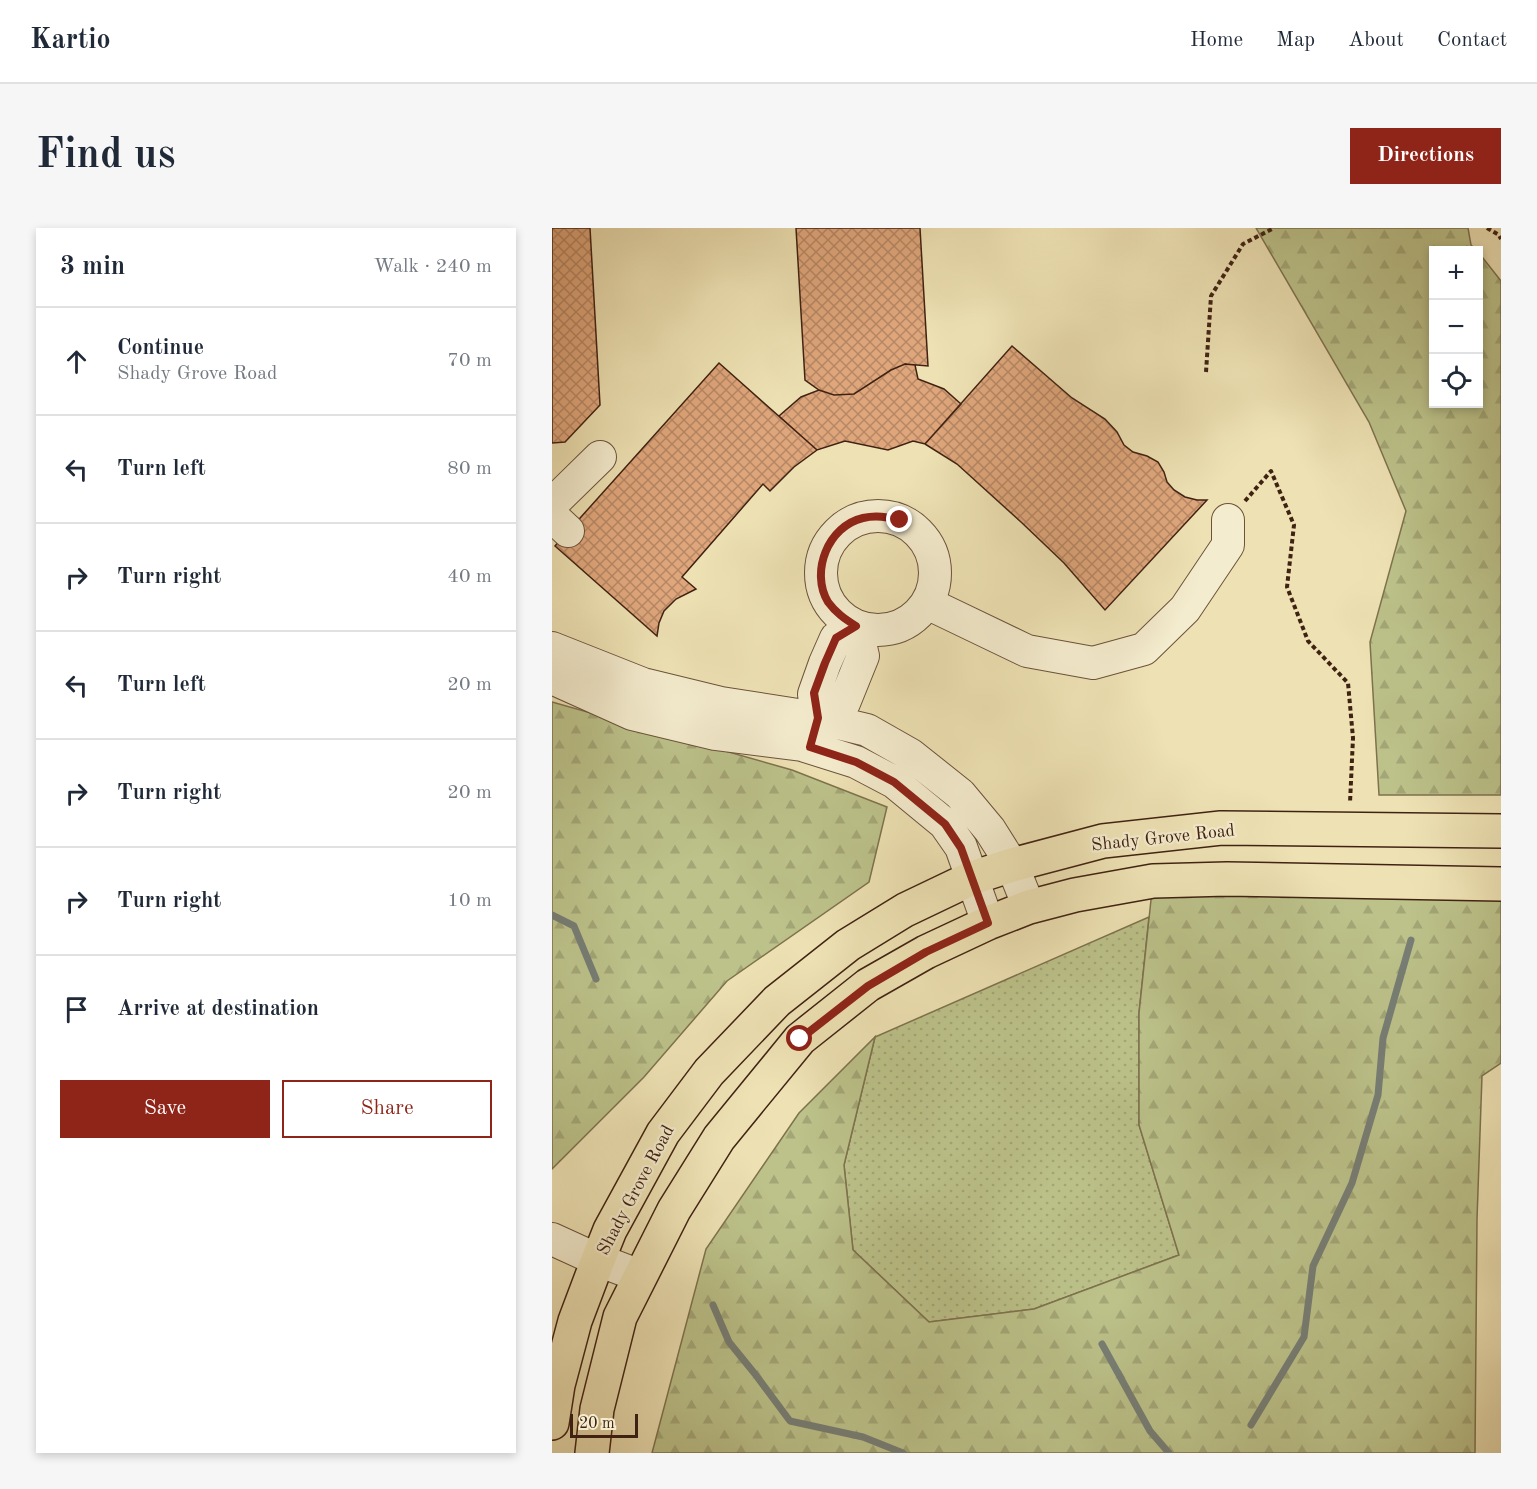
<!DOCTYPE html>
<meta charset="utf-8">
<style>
body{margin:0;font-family:"Old Standard TT",serif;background:#f6f6f7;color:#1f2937}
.controls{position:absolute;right:18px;top:18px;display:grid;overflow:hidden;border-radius:0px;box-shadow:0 3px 9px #0003}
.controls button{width:54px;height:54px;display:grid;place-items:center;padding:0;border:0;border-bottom:2px solid #e0e1e3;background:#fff;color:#1f2937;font:30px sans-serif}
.scale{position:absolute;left:18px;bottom:15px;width:68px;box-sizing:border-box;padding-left:6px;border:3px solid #402213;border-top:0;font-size:16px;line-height:21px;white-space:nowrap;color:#402213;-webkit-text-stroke:4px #f4ecce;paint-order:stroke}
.stop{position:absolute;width:18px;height:18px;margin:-14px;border:4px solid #8f2418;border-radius:50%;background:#fff}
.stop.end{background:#8f2418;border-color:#fff;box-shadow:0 2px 6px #0008}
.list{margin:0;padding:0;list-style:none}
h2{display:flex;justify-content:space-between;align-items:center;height:78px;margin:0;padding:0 24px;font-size:26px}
h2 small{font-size:20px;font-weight:400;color:#747a83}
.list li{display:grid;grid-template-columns:39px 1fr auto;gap:18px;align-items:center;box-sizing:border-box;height:108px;padding:0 24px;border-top:2px solid #e0e1e3}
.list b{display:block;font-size:22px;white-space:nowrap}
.list p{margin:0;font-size:20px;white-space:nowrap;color:#747a83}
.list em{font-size:20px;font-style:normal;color:#747a83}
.actions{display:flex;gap:12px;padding:18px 24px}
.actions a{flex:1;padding:14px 0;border:2px solid #8f2418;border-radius:0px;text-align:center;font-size:21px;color:#8f2418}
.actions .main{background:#8f2418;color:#fff}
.icon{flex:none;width:33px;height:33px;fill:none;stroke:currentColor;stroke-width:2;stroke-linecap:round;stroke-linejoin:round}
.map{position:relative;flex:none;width:949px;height:1225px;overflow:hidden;border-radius:0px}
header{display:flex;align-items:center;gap:36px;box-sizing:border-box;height:84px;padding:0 30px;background:#fff;border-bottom:2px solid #e0e1e3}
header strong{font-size:28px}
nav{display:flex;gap:33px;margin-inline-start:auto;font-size:21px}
.intro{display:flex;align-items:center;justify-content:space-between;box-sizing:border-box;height:144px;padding:0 36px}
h1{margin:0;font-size:42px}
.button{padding:15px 27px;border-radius:0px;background:#8f2418;color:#fff;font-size:21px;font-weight:700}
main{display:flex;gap:36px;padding:0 36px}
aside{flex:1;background:#fff;border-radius:0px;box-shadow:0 3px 9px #0003}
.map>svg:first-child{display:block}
.grass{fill:url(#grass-dots);stroke:#7e724e;stroke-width:1.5}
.forest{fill:url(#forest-firs);stroke:#7e724e;stroke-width:1.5}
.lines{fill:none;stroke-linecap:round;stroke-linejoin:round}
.stream{stroke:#777e75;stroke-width:7}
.building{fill:url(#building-cross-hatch);stroke:#402213;stroke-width:1.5}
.minor-casing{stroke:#6c523b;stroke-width:34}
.major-casing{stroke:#402213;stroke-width:36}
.path{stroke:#402213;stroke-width:4;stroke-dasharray:4.5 3;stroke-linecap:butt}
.minor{stroke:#f4ecce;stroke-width:32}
.major{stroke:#eee2b4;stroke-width:33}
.route{stroke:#8f2418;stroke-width:8}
.labels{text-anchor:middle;stroke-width:4.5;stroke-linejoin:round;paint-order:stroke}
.street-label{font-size:18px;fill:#402213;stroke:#f4ecce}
</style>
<header>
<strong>Kartio</strong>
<nav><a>Home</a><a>Map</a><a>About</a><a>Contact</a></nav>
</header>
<div class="intro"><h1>Find us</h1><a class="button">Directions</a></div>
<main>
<aside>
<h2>3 min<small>Walk · 240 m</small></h2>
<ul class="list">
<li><svg class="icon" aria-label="ahead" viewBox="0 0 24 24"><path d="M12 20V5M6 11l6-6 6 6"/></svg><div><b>Continue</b><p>Shady Grove Road</p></div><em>70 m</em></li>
<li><svg class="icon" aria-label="left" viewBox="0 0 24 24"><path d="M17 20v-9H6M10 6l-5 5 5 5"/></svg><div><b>Turn left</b></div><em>80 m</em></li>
<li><svg class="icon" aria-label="right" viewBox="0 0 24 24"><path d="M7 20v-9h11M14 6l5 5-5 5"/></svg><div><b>Turn right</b></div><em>40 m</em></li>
<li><svg class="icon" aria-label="left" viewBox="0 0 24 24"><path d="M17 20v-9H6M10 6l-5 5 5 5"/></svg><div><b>Turn left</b></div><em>20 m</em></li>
<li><svg class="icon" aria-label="right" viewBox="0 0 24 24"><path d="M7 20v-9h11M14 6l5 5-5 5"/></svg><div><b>Turn right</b></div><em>20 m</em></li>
<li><svg class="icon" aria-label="right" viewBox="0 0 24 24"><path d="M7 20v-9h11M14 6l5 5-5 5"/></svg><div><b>Turn right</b></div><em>10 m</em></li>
<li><svg class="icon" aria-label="arrive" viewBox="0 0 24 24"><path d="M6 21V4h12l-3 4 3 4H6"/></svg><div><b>Arrive at destination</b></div></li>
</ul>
<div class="actions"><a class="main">Save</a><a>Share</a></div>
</aside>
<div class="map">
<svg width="949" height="1225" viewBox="0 0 949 1225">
<defs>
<pattern id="grass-dots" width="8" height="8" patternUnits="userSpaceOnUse" patternTransform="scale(1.5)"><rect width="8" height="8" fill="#bcc28a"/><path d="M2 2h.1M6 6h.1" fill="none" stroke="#a3a676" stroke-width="1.8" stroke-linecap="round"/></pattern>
<pattern id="forest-firs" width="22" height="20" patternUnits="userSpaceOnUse" patternTransform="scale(1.5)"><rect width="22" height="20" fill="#bcc28a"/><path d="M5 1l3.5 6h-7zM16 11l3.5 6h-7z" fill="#a3a676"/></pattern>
<pattern id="building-cross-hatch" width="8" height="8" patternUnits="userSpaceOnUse" patternTransform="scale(1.5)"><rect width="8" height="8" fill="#dfa67b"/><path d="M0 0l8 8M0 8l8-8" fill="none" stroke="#b68764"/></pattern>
</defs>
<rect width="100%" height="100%" fill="#eee2b4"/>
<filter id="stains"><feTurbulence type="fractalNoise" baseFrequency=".00333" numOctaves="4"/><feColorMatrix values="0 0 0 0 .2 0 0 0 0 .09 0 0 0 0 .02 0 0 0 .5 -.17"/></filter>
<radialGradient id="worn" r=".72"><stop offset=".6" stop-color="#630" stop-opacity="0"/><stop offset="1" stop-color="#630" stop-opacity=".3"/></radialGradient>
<path class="grass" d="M597 689 587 785V897L627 1027 482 1081 377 1094 301 1022 292 937 323 809Z"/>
<path class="forest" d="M704 0H916L919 17 924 22H882V176H927V25L949 53V567H827L818 414 854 283 817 194Z
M0 474 240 542 335 579 317 654 175 753 92 849 0 941Z
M601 653 949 656V835L930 848 925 991 923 1225H100L154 1021 247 885 323 809 292 937 301 1022 377 1094 482 1081 627 1027 587 897V785Z"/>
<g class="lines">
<path class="stream" d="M0 687 22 698 44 751
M161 1077 177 1114 203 1146 238 1193 311 1209 351 1225
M550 1116 598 1203 617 1225
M699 1197 752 1109 761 1038 800 955 826 867 831 810 859 712"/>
</g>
<path class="building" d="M0 0H38L48 177 13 214 0 215Z
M244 0H368L376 138 353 136 339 142 302 166 282 167 267 162 253 152Z
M460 118 520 170 553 191 565 204 572 217 581 224 595 228 606 234 612 244 615 254 622 262 633 269 645 272H655L553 382 512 335 469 294 405 236 373 216Z
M167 135 265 222 242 239 218 263 211 256 130 349 144 361 124 371 112 383 107 395 105 408 3 318Z
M353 136 363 137 366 151 392 161 409 176 373 216 361 213 336 222 293 213 265 222 227 188 249 169 267 162 282 167 302 166 339 142Z"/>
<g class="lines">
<defs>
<path id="minor" d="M0 276 48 229
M269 345a57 57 0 1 1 114 0a57 57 0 1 1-114 0Z
M0 288 16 303
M375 375 475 423 541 435 592 421 633 381 676 317V292
M0 420 91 456 169 475 265 490 315 502 359 527 408 566 438 602 460 637 477 679
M0 450 80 486 163 506 250 517 304 534 342 554 393 596 409 619 436 695
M261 510 265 490 262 466 273 435 284 410 304 398 311 428 292 475 265 490
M0 1011 46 1032 88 1048"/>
<path id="major" d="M0 1195 6 1157 23 1093 46 1032 58 1002 111 905 157 844 225 773 296 717 353 682 420 650 460 637 551 613 669 600 949 603
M40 1225 45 1181 68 1089 122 982 167 910 248 811 316 757 374 724 436 695 477 679 523 667 601 653 675 651 949 656"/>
</defs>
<use href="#minor" class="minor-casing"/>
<use href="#major" class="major-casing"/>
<path class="path" d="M935 0 947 7 949 11
M654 144 659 68 691 16 722 0
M693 273 719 243 742 297 735 359 756 413 796 455 801 510 798 575"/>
<use href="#minor" class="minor"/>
<use href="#major" class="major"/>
</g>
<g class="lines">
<path class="route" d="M248 811 316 758 374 724 436 695 409 620 393 596 342 554 304 534 258 519 266 490 262 465 273 435 284 410 304 398C293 391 284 385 276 374 258 344 276 298 311 290 324 287 335 289 348 292"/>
</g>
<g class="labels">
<g class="street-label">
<text transform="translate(611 609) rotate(-6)" y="6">Shady Grove Road</text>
<text transform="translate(83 962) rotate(-62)" y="6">Shady Grove Road</text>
</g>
</g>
<rect width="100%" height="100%" filter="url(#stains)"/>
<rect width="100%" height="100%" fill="url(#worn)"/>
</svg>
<div class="controls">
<button>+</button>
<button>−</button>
<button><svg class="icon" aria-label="locate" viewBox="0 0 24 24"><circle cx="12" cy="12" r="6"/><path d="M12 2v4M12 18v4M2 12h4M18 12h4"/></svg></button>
</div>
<div class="scale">20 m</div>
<div class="stop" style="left:248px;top:811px"></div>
<div class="stop end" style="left:348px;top:292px"></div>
</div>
</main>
